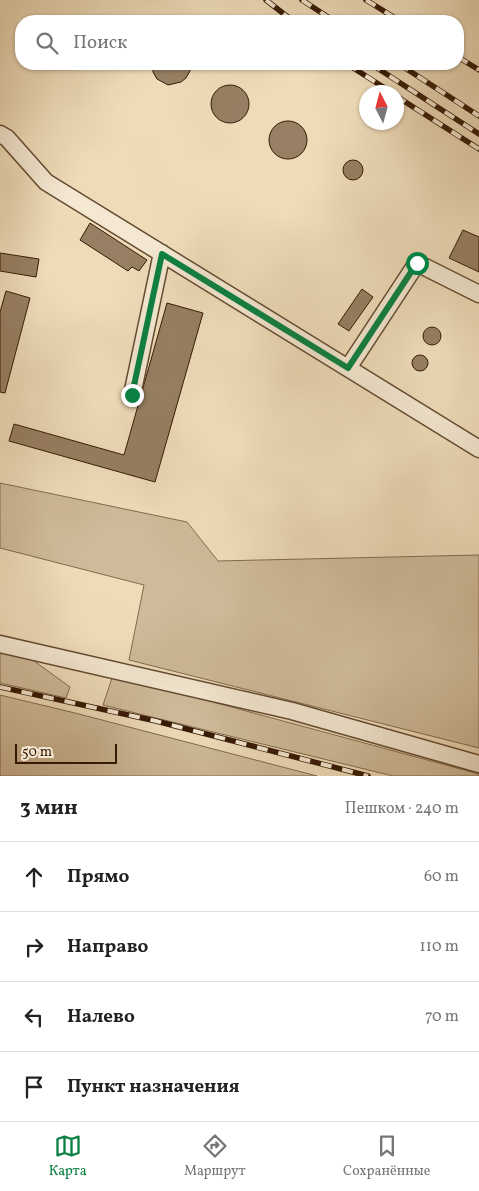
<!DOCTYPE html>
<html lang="ru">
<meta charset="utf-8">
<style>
body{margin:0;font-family:Vollkorn,serif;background:#f2f2f2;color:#222}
.compass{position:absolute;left:359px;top:85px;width:45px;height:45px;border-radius:50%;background:#fff;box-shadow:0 1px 4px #0004;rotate:354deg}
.scale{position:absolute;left:15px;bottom:12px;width:102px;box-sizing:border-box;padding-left:5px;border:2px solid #371a04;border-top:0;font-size:14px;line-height:18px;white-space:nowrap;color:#371a04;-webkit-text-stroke:4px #f4e8d2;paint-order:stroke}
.stop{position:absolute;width:15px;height:15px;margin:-11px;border:4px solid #0b8043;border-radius:50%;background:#fff}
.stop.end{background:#0b8043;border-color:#fff;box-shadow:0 1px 5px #0008}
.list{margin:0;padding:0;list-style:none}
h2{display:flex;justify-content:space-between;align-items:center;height:65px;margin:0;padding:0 20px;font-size:21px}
h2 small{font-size:16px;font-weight:400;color:#767676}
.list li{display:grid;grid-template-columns:32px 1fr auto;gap:15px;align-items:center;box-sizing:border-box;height:70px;padding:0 20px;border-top:1px solid #e0e0e0}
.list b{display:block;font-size:19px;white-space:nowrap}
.list em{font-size:16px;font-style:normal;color:#767676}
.icon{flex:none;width:28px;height:28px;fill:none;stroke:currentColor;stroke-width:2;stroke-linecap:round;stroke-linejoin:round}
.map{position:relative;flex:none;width:479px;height:776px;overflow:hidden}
.search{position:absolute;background:#fff;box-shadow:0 1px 4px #0004;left:15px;right:15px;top:15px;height:55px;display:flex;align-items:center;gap:12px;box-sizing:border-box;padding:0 18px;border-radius:20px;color:#767676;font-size:19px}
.sheet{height:345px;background:#fff}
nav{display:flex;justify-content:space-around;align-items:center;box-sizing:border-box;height:70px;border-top:1px solid #e0e0e0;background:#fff;font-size:14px;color:#767676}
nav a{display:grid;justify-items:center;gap:2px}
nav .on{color:#0b8043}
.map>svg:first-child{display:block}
.green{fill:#cfbb9a;stroke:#836a4f}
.building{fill:#967f62;stroke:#371a04}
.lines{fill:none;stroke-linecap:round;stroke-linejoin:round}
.minor-casing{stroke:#654a31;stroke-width:19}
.minor{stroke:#f4e8d2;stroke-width:16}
.rail-casing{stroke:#371a04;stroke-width:5.5}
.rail{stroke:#f4e8d2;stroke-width:4;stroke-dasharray:11;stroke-linecap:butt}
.route{stroke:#0b8043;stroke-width:6}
</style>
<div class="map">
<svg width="479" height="776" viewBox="0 0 479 776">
<rect width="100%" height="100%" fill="#eedcb9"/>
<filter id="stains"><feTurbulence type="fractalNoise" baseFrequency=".004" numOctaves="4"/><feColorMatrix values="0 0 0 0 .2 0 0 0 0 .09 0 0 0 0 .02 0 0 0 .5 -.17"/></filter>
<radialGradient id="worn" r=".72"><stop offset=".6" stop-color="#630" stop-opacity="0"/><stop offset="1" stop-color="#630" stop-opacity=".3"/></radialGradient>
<path class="green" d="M0 483 187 522 218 561 479 555V748L129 660 144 585 0 548Z
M0 651 30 658 70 687 66 698 0 683Z
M113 675 479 774V776H393L103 705Z
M0 695 75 713 317 776H0Z"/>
<path class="building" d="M153 64H190V71L186 78 181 82 168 85 157 79 153 72Z
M211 104a19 19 0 1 1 38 0a19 19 0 1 1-38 0Z
M269 140a19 19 0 1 1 38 0a19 19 0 1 1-38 0Z
M343 170a10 10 0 1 1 20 0a10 10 0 1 1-20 0Z
M90 223 147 260 139 271 132 267 128 271 80 240Z
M463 230 479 237V272L449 258Z
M0 253 39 259 36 277 0 271Z
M362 289 373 297 349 331 338 324Z
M6 291 30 298 5 393 0 392V312Z
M167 303 203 313 155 482 9 441 14 424 124 455Z
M423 336a9 9 0 1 1 18 0a9 9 0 1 1-18 0Z
M412 363a8 8 0 1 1 16 0a8 8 0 1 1-16 0Z"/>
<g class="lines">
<defs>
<path id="minor" d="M0 134 7 138 46 182 479 449
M348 368 417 263 479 294
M132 395 162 253
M0 644 292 711 479 764"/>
</defs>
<use href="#minor" class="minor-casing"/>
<use href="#minor" class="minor"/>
<defs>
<path id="rail" d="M266 0 293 21
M302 0 334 21
M366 0 400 21
M458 57 479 70
M347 64 391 92
M371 64 479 134
M399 64 479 116
M396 96 479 149
M0 687 156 721 368 776"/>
</defs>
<use href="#rail" class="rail-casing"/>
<use href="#rail" class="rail"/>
</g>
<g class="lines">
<path class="route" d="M132 395 162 254 348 368 417 263"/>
</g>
<rect width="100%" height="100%" filter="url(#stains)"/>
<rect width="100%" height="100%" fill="url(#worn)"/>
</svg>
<svg class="compass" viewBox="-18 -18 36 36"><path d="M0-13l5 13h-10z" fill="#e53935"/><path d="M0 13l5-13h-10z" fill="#767676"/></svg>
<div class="scale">50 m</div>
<div class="stop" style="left:417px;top:263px"></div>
<div class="stop end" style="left:132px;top:395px"></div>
<div class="search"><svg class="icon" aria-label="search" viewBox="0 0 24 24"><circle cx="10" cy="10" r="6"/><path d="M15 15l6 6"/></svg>Поиск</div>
</div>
<section class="sheet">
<h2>3 мин<small>Пешком · 240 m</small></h2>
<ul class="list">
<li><svg class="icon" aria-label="ahead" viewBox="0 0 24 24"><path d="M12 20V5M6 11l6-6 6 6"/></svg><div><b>Прямо</b></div><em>60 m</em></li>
<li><svg class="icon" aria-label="right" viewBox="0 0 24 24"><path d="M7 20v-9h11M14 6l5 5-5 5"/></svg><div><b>Направо</b></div><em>110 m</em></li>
<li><svg class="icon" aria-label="left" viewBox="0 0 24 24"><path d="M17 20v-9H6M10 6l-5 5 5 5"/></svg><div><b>Налево</b></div><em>70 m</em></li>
<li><svg class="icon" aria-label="arrive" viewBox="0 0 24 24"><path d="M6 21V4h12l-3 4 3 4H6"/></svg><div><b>Пункт назначения</b></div></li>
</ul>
</section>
<nav>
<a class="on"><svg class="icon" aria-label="map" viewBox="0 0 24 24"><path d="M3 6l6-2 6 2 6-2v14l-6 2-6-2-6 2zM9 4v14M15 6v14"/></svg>Карта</a>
<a><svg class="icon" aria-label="directions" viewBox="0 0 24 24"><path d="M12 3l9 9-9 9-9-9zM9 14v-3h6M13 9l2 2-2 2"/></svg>Маршрут</a>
<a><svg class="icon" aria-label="saved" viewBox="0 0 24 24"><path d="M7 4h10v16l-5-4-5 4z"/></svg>Сохранённые</a>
</nav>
